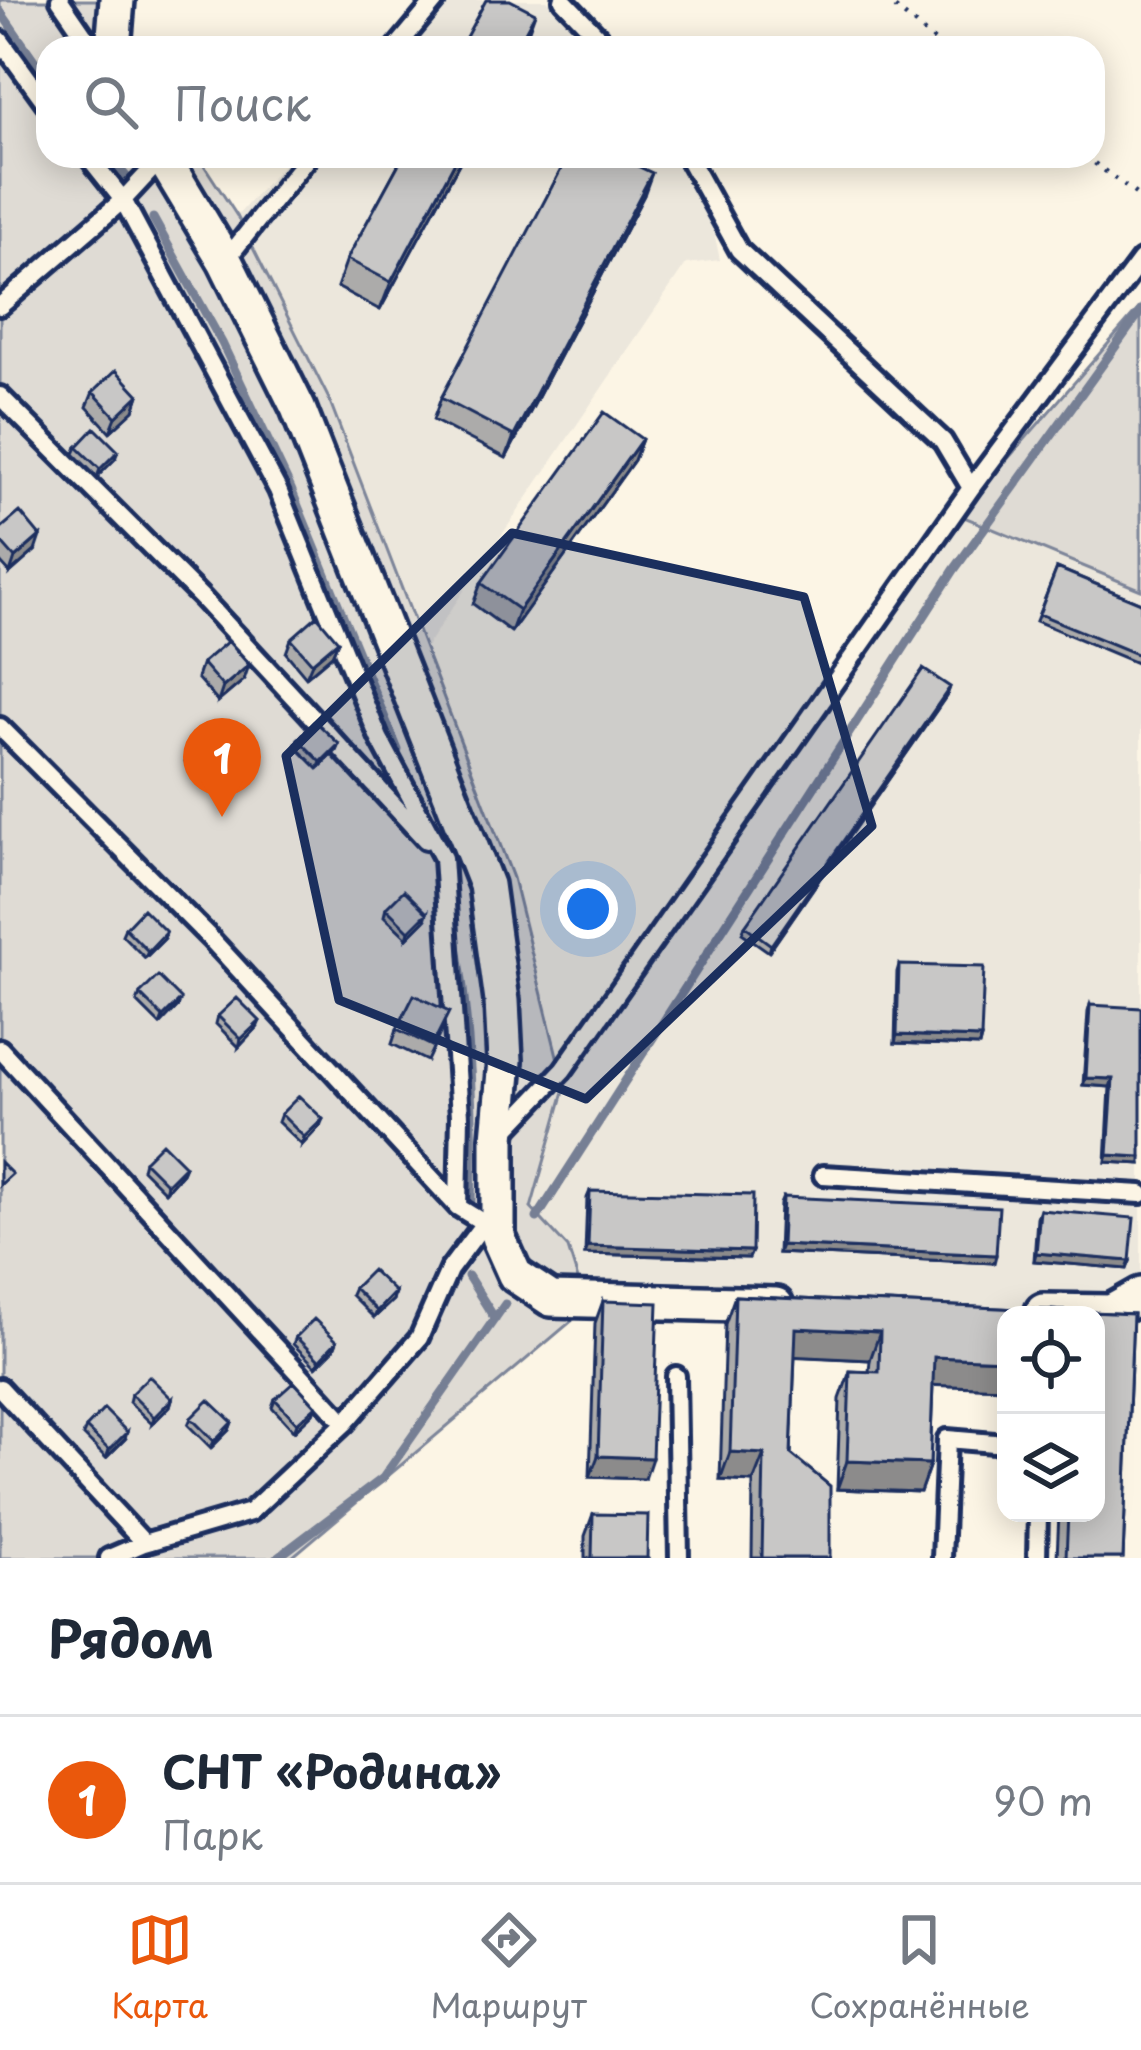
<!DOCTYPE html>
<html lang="ru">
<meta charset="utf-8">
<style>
body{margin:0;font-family:"Playpen Sans",sans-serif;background:#f6f6f7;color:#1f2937}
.controls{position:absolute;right:36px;bottom:36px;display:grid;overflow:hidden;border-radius:24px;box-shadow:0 6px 30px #0003}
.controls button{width:108px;height:108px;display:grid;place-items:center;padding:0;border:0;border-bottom:3px solid #e0e1e3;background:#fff;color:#1f2937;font:60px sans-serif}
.you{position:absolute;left:588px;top:909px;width:42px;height:42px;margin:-30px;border:9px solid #fff;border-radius:50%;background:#1a73e8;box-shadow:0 0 0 18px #1a73e833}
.badge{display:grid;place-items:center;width:78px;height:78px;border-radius:50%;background:#ea580c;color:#fff;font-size:39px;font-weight:700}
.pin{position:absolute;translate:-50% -99px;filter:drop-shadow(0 3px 6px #0008)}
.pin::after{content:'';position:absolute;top:63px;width:42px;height:36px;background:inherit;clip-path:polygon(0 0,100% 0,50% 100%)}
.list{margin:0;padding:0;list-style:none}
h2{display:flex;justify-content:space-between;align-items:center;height:156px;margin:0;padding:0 48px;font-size:51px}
h2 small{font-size:39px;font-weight:400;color:#747a83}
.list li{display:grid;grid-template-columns:78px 1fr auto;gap:36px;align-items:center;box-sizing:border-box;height:168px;padding:0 48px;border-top:3px solid #e0e1e3}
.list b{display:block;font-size:45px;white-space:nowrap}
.list p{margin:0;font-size:39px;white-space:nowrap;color:#747a83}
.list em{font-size:39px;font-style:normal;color:#747a83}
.icon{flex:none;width:66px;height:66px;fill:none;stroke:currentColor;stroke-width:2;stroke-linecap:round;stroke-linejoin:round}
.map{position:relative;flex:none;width:1141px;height:1558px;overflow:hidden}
.search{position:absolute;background:#fff;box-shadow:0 6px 30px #0003;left:36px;right:36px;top:36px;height:132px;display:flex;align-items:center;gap:30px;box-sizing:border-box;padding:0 42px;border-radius:36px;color:#747a83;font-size:45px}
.sheet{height:324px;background:#fff}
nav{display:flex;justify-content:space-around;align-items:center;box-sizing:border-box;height:168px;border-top:3px solid #e0e1e3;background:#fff;font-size:33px;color:#747a83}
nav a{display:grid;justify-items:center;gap:6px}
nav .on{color:#ea580c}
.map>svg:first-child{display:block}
.built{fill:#ece7dc}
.green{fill:#dfdbd4;stroke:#7d8599;stroke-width:3}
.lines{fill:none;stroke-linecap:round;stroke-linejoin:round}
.stream{stroke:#767f94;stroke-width:9}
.service-casing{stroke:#1b2f5e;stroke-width:26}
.minor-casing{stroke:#1b2f5e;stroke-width:42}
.path{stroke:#1b2f5e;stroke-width:4.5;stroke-dasharray:3 9;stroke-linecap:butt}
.service{stroke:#fcf5e5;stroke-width:16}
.minor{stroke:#fcf5e5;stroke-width:33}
.wall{fill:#acabaa;stroke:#1b2f5e;stroke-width:3}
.shaded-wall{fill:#8c8b8b;stroke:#1b2f5e;stroke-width:3}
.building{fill:#c8c7c6;stroke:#1b2f5e;stroke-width:3}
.marked{fill:#1b2f5e;fill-opacity:0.2;stroke:#1b2f5e;stroke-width:9;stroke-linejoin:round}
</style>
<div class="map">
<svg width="1141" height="1558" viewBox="0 0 1141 1558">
<rect width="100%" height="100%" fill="#fcf5e5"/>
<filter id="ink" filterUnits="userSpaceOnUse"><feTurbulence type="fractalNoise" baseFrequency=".00833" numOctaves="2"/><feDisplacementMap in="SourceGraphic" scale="24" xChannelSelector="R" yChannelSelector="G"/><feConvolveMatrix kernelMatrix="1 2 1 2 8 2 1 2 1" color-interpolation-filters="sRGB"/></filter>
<g filter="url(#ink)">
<path class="built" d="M427 0H547L593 48H387Z
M291 156H673L714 232 720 260 686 264 423 651 329 400 237 216Z
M959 515 1141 590V1319L587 1308 530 1208 565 1088Z"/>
<path class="green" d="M0 0H97L128 48H48V156H198L237 216 329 399 513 878 565 1088 531 1208 568 1248 587 1308 291 1558H0Z
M1141 306V590L959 515Z"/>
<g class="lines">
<path class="stream" d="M0 11 48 80
M109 156 129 180
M153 218 222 343 291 489 398 750
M456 938C470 1027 475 1112 471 1202
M537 1218 954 570 1141 311
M468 1276 495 1319
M277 1558 383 1478 505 1304"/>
<defs>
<path id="service" d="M60 0 93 48
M563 0 609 48
M0 40 48 106
M396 48 436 0
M88 156 123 200 278 490 379 738 443 858 460 1116 458 1207
M687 156 739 250 943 441 971 488
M225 261 309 156
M0 306 123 200 163 157
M0 396 201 597 426 840
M0 727 210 938 458 1207 484 1223
M0 1049 345 1423
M503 1133 563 1070 971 488 1141 260
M823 1175 1141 1194
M676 1376 679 1558
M0 1388 144 1543
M109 1558 144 1543 250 1512 345 1423 419 1338 449 1270 484 1223 491 1229
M942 1558 947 1439 1006 1444
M1037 1558 1038 1513"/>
<path id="minor" d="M113 48 117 0
M162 156 225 261 298 408 486 885 502 1001 505 1061 498 1138V1237L515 1275 551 1299 776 1305
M1043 1311 1111 1312 1141 1295"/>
</defs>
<use href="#service" class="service-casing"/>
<use href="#minor" class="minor-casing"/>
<path class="path" d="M886 0 943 48
M1085 156 1141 198"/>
<use href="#service" class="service"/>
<use href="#minor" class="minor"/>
</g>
<path class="wall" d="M403 156H463L380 310 337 287 347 259Z
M636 156 632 163 644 195 506 458 433 420 441 398Z
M93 392 139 395 134 410 110 432 87 407Z
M642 439 634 460 511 632 473 604 481 583Z
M77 447 115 459 97 477 74 454Z
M0 529 35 551 10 573 0 562Z
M1057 568 1141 603V665L1036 621Z
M291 639 338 641 332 655 306 677 286 653Z
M202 663 244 680 218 702 197 678Z
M950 687 947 695 769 952 742 933 745 926Z
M298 739 339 744 336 751 318 769 295 746Z
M190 747 231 763 206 786 185 762Z
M386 908 425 920 407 938 384 916Z
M125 928 164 939 145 958 122 935Z
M899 965 981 1038 979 1046 895 1043 897 972Z
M140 994 178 1006 160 1025 137 1002Z
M1090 1005 1141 1164 1106 1162 1110 1087 1083 1085 1088 1012Z
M218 1016 257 1028 239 1047 216 1024Z
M443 1027 427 1061 392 1044 397 1029Z
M281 1114 320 1126 302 1145 278 1122Z
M144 1161 185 1166 182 1173 165 1192 142 1169Z
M590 1191 752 1251 749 1258 585 1254 587 1198Z
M783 1197 994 1263 778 1253 780 1204Z
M1040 1210 1130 1261 1127 1269 1034 1261 1037 1218Z
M354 1288 395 1292 393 1300 374 1318 351 1295Z
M735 1296 1133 1314 1123 1558H1057L1059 1513H1096V1315L1006 1388 933 1385 930 1464 920 1492 837 1489 840 1399 850 1371 869 1372 870 1360 795 1356 791 1454 830 1558H752L753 1482 720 1480 725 1324Z
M603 1301 645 1479 590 1477 595 1323Z
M296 1337 337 1341 334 1349 316 1367 293 1344Z
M131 1394 172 1399 170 1406 152 1424 129 1402Z
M275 1399 316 1406 313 1413 294 1431 272 1407Z
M191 1418 232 1422 229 1430 211 1448 188 1425Z
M86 1428 125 1439 106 1458 83 1435Z
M593 1514 647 1558H585V1536Z"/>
<path class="shaded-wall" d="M535 13 525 41 521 48H516Z
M458 156H463L380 310 391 282Z
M652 173 644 195 506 458 514 436Z
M139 395 134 410 110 432 116 417Z
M642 439 634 460 511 632 519 610Z
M118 451 115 459 97 477 100 469Z
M40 536 35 551 10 573 15 558Z
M338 641 332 655 306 677 312 663Z
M249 665 244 680 218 702 223 687Z
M950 687 947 695 769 952 771 945Z
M339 744 336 751 318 769 321 762Z
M237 749 231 763 206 786 211 771Z
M427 913 425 920 407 938 409 931Z
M166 932 164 939 145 958 148 951Z
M181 999 178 1006 160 1025 163 1017Z
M260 1021 257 1028 239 1047 241 1039Z
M897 1035 981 1038 979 1046 895 1043Z
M1086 1078 1113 1079 1110 1087 1083 1085Z
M323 1119 320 1126 302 1145 304 1137Z
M1108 1155 1141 1157V1164L1106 1162Z
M185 1166 182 1173 165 1192 167 1184Z
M781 1245 996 1255 994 1263 778 1253Z
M588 1246 752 1251 749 1258 585 1254Z
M1036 1253 1130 1261 1127 1269 1034 1261Z
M395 1292 393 1300 374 1318 377 1311Z
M796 1328 880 1332 870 1360 786 1356Z
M337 1341 334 1349 316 1367 319 1360Z
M934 1357 1006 1360V1388L924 1385Z
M172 1399 170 1406 152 1424 154 1417Z
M316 1406 313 1413 294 1431 297 1423Z
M232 1422 229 1430 211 1448 214 1441Z
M127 1432 125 1439 106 1458 109 1450Z
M730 1452 764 1454 753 1482 720 1480Z
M598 1456 652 1458 645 1479 590 1477Z
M847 1461 930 1464 920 1492 837 1489Z"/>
<path class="building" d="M486 0H510L535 13 516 48H460Z
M403 156H458L391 282 347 259Z
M568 156H633L629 162 652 173 514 436 441 398Z
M116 370 139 395 116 417 93 392Z
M604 412 642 439 519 610 481 583Z
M95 428 118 451 100 469 77 447Z
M20 512 40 536 15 558 0 541V529Z
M1057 568 1141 603V656L1039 614Z
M317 616 338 641 312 663 291 639Z
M228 641 249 665 223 687 202 663Z
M923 669 950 687 771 945 745 926Z
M315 721 339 744 321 762 298 739Z
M216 725 237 749 211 771 190 747Z
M404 890 427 913 409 931 386 908Z
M143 909 166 932 148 951 125 928Z
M899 965 984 967 981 1038 897 1035Z
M158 976 181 999 163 1017 140 994Z
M414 995 449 1012 432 1046 397 1029Z
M237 998 260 1021 241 1039 218 1016Z
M1090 1005 1141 1008V1157L1108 1155 1113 1079 1086 1078Z
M299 1096 323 1119 304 1137 281 1114Z
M162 1143 185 1166 167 1184 144 1161Z
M0 1162 12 1174 0 1185Z
M590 1191 753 1195 752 1251 588 1246Z
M783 1197 999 1207 996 1255 781 1245Z
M1040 1210 1134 1218 1130 1261 1036 1253Z
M372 1270 395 1292 377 1311 354 1288Z
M735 1296 1133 1314 1123 1558H1066L1068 1513H1096V1315H1006V1360L934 1357 930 1464 847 1461 850 1371 879 1372 880 1332 796 1328 791 1454 830 1486V1558H762L764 1454 730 1452Z
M603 1301 658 1303 652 1458 598 1456Z
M314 1319 337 1341 319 1360 296 1337Z
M149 1376 172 1399 154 1417 131 1394Z
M294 1382 316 1406 297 1423 275 1399Z
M209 1400 232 1422 214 1441 191 1418Z
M104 1409 127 1432 109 1450 86 1428Z
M593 1514 648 1515 647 1558H592Z"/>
</g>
<path class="marked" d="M512 533 804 597 872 826 586 1099 339 1000 286 756Z"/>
</svg>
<div class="controls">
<button><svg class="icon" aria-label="locate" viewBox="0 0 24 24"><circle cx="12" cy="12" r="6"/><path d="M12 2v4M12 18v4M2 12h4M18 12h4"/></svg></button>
<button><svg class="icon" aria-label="layers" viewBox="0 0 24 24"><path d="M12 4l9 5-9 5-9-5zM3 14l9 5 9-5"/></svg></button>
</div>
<div class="you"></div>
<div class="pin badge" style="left:222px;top:817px">1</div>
<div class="search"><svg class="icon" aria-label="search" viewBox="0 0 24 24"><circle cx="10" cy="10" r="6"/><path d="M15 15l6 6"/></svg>Поиск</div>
</div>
<section class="sheet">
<h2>Рядом<small></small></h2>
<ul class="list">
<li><span class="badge">1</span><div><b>СНТ «Родина»</b><p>Парк</p></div><em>90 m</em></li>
</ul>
</section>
<nav>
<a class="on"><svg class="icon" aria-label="map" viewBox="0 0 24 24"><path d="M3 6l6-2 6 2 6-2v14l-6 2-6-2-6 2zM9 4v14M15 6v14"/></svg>Карта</a>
<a><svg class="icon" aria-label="directions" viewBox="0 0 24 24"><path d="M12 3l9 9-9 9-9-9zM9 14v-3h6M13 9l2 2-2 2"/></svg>Маршрут</a>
<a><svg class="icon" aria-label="saved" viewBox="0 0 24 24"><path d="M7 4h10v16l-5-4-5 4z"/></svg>Сохранённые</a>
</nav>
